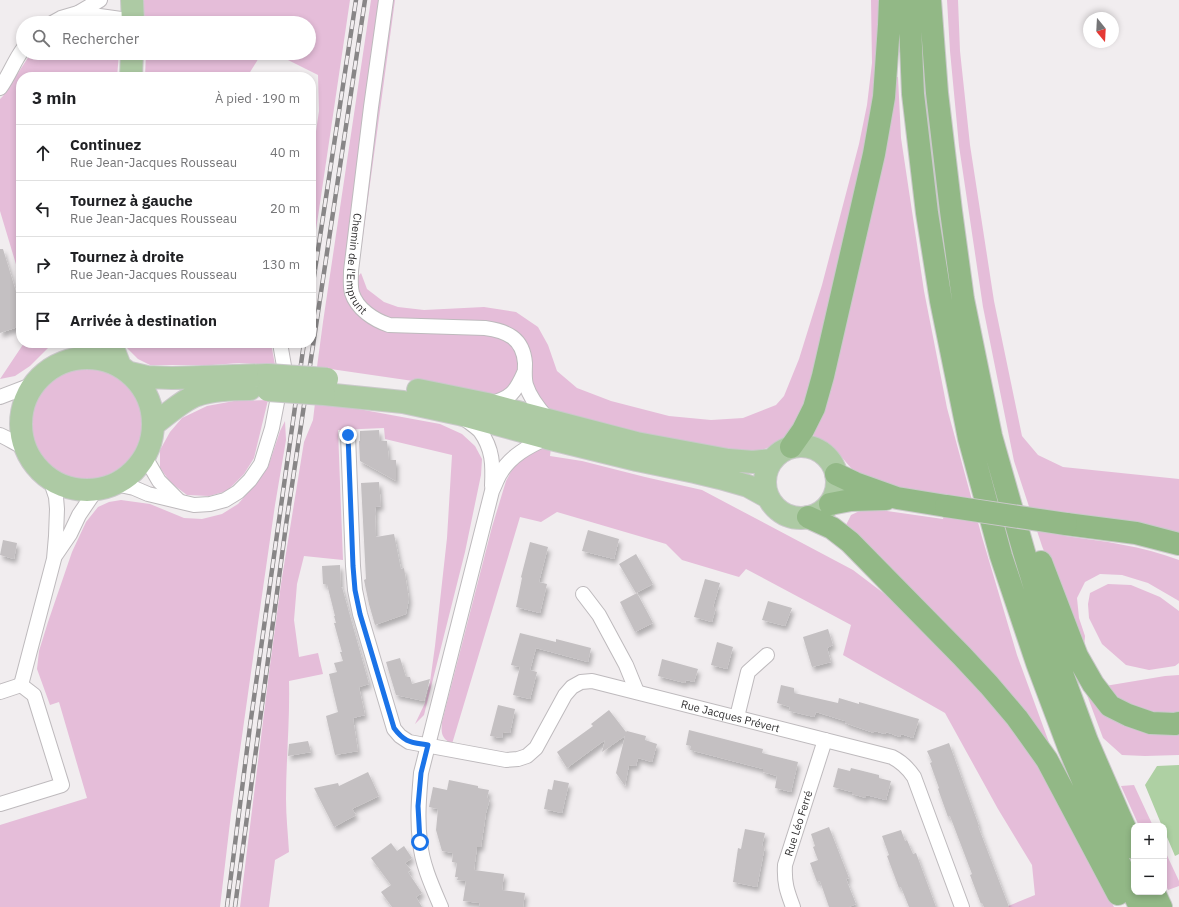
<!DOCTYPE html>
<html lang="fr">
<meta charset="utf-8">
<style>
body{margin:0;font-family:"IBM Plex Sans",sans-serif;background:#f6f6f6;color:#202124}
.controls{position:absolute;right:12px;bottom:12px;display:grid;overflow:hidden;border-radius:8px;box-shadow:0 2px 6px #0003}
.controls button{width:36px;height:36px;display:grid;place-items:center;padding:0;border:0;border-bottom:1px solid #e0e0e0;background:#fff;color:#202124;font:20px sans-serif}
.compass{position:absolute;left:1083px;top:12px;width:36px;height:36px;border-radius:50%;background:#fff;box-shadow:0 2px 6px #0003;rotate:162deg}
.stop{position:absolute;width:12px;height:12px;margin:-9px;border:3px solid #1a73e8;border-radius:50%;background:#fff}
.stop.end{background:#1a73e8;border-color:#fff;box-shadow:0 1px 4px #0008}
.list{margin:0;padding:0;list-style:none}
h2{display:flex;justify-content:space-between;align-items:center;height:52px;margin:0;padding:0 16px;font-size:17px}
h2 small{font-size:13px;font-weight:400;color:#757577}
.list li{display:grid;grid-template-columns:26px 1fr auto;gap:12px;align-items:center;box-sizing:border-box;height:56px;padding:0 16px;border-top:1px solid #e0e0e0}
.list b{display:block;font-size:15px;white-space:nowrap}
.list p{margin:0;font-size:13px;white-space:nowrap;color:#757577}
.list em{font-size:13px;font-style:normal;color:#757577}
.icon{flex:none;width:22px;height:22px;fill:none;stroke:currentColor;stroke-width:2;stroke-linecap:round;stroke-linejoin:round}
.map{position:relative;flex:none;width:1179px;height:907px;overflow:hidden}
.search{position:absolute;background:#fff;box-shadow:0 2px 6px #0003;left:16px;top:16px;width:300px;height:44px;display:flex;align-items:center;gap:10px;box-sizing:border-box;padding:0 14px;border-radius:22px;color:#757577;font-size:15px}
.panel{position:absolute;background:#fff;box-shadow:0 2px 6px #0003;left:16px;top:72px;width:300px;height:276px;border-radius:16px}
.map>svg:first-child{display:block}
.green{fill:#e5bdd9}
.water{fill:#aed0a3}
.building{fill:#c4c0c2;filter:url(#shadow)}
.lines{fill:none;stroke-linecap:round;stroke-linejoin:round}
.minor-casing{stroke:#bebabd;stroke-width:16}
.primary-casing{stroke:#cac9ca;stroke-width:24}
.trunk-casing{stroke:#cac9ca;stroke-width:24}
.minor{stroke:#fff;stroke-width:14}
.primary{stroke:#adcaa4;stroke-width:22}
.trunk{stroke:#92b886;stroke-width:22}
.rail-casing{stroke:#888687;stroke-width:4.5}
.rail{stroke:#f1edef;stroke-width:3;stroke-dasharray:9;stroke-linecap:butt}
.primary-bridge-casing{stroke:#cac9ca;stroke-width:24;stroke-linecap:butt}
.trunk-bridge-casing{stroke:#cac9ca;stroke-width:24;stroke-linecap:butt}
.primary-bridge{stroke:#adcaa4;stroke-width:22}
.trunk-bridge{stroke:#92b886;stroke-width:22}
.route{stroke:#1a73e8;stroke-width:5}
.labels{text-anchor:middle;stroke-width:3.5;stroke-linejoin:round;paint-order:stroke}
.street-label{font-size:11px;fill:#323132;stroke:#f1edef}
</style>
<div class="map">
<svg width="1179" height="907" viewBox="0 0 1179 907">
<defs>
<filter id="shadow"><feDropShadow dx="2.5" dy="4.5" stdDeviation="2" flood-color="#0004"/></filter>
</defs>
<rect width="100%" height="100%" fill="#f1edef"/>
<path class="green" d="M143 0H350L311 264V165L319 111 318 75 274 53H309V23H145Z
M371 0H381L346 274 368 321 490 335 507 339 518 354 519 366 516 377 511 388 495 397 420 382 317 367 323 322Z
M390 0H395L362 243 358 242Z
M871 0H881L876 94 855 206 801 418 793 431 779 442 767 448 755 452 686 445 556 414 544 405 535 392 521 338 392 320C371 311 359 304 355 280L361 273 367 289 384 302 398 307 424 310 484 307 516 312 538 327 548 345 557 371 577 388 611 401 669 416 711 420 743 418 776 405 784 396 799 359 822 285 859 144 867 105 872 63Z
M947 0H958L960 51 970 145 994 301 1022 436 1038 455 1063 467 1179 479V533L1067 514 1065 536C1103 541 1142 546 1179 560V601L1148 583 1122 575 1100 574 1085 582 1077 598 1079 618 1085 636 1084 648 1070 618 1042 546 1014 461 983 307 959 146 950 51Z
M31 53H119L117 77H21V281L0 211V99L3 96Z
M146 53H262L247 77H208L206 76V77H145Z
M891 77H898L901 138 924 291 947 408 982 537 1017 655 1058 767 846 525 851 515 866 508 943 519 948 495 890 486 857 475 833 447 815 438 812 432Z
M24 343H53L30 366 15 376 0 379Z
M124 343H271L275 365 239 363 212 365H150L138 359 127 348Z
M30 423a56 56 0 1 1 112 0a56 56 0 1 1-112 0Z
M268 400 254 458 244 474 227 491 209 496 187 495 171 483 160 468V450L170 432 182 418 207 406 234 401Z
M315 403 353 408 440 424 462 434 475 446 482 459 481 475 465 552 424 715 415 724 425 703 430 682 435 646 447 538 452 455 385 439 384 428 338 430 343 560 304 556 297 584 294 620 299 657 318 653 323 674 289 681C290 720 286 760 286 799 286 817 288 834 289 852L275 860 269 907H240L269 673 281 584 304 442 313 420Z
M285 421 286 440 275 505 257 630 231 814 220 907H0V825L87 798 59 702 50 705 37 669 39 651 48 622 72 552 86 522 98 507 109 502 121 500 150 504 184 518 202 519 222 514 238 504 254 486 268 467 280 431Z
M539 447 551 448 550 456 582 461 645 477 702 490 853 570 886 595 953 661 1004 718 1036 763 1055 793 1114 907H1006L1035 895 1032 865 998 809 945 713 843 655 851 625 746 569 739 577 682 560 666 544 557 512 541 522 520 517 452 744C441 738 441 733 442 722L492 527 506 481 516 462Z
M1108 584 1131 585 1160 597 1179 611V663L1175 666 1149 670 1126 665 1102 644 1089 618 1088 604 1090 593Z
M1179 675V717L1129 707 1105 686 1165 676Z
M1081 679 1097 700 1179 734V755L1145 756 1122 755 1103 738Z
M1134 785 1153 826H1139L1121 786Z
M1164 849 1179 881V886L1168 890 1164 881Z"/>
<path class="water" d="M1179 765V854L1175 856 1164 830V826H1162L1145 785 1157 766Z"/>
<path class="building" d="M0 249H3L21 308V326L0 333Z
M379 430 380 441H387L389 460H396V481L360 461 359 441H360V431Z
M379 482 381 506 375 507 376 514H375L376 537 394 534 401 569 404 568 409 599 406 614 375 625 369 604 364 580 366 579 361 483Z
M588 530 619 539 614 559 582 551Z
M3 540 17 543 14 559 0 555Z
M530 542 548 547 539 582 547 584 540 613 516 607 522 578 521 577Z
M636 554 653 584 636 593 619 564Z
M340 565 341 588 342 587 369 684 359 687 365 715 353 718 358 751 335 755 326 716 338 712 329 674 337 672 334 663 343 661 340 652H342L334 623H336L334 616H335L327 584H323L322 566Z
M705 579 720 583 713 607H716L712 622 694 617Z
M637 593 653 623 635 632 620 602Z
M768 601 792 608 785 626 762 620Z
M828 629 833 645 827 648 831 662 812 667 803 637Z
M520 633 556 642V639L591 648 588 662 536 648 530 670 537 672 530 699 513 695 520 667 511 665Z
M717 642 733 647 727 669 711 665Z
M400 658 406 677H410L412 684 430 679 424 701 396 695 386 662Z
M662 659 698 669 694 682 686 680 685 683 658 676Z
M781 685 794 688V693L838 703 839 698 859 704V702L919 719 913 738 901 734 900 737 886 732 885 734 874 731V733L845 723V721L816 712 814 717 789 711 790 707 777 703Z
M498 705 515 709 510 733 503 732 502 738 490 736Z
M609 710 626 732 627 731 646 736 645 740 657 744 652 762 638 758 636 766 629 765 625 786 616 773 625 736 602 752 605 740 567 768 557 752 593 726 591 724Z
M689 730 763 749 762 753 798 762 791 792 775 788 777 776 763 772V769L690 750 691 746 686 745Z
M308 741 311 752 288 756 289 744Z
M949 743 979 826H978L1009 907H984L982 903 981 904 970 875 972 874 950 816 948 817 938 789 939 788 930 763 932 762 927 751Z
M838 768 850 771 851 768 879 775V778L891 781 886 800 866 795V798L852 794V792L833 787Z
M368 772 379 796 352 809 356 815 334 827 314 788 338 783 339 786Z
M449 780 478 786V788L489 790 487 798H490L486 813 481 847H477L474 870 504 874 502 890 525 893 523 907H479L480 903 463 901 466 881 457 880 458 877H455L457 863 452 862 453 853 442 851 436 830 438 809 429 807 433 787 447 790Z
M554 780 569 783 562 813 544 809 548 789 552 790Z
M829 827 849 878 846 879 856 904 849 907H829L820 881 817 882 810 863 818 860 813 847 815 846 811 834Z
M745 829 765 833 762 846H765L757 887 733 882 738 848 741 849Z
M901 830 905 841 907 840 913 854 916 853 936 907H909L901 887 899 888 887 856 889 855 882 836Z
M391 843 397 851 404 846 412 858 405 863 411 870 408 872 422 893 416 897 422 907H392L381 892 391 885 371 858Z"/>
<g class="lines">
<defs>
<g id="minor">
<path id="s1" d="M386 0 371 107 351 271C351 278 350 286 352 293 357 309 374 320 389 325L485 328C507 331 523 338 525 363 525 371 524 378 526 385 530 398 539 409 548 419"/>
<path d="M78 13 121 19H133"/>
<path d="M52 23 61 18 78 13 100 0"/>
<path d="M0 88C9 76 14 61 23 49"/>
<path d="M0 397 34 384"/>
<path d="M489 404C511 398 515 393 524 373"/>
<path d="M465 419C470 423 476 427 480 431 493 449 493 465 492 486"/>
<path d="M0 435C9 439 16 444 25 448"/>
<path id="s2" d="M348 435 353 566 355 590 360 614 394 729 400 736 409 742 506 760 518 759 527 756 536 748 565 695 572 687 581 682 592 681 892 757C902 762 908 768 914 777L962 907"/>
<path d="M145 457 159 481 179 501"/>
<path d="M115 484 134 488 148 494 194 505 210 504 225 500 238 492 250 480 261 464 272 428 284 366 280 343"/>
<path d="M55 556 70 534 79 515 96 490"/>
<path d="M583 594 599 615 626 665 637 692"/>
<path d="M0 692 21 685"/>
<path d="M737 717 748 672 767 655"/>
<path d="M0 804 62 785 34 695 21 685 54 559 56 536 57 509 56 497 50 479"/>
<path d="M441 907C432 886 422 864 420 842 417 819 419 796 421 773L492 491C495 485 497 479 500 474 510 456 529 446 547 438"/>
<path id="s3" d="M793 907C787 891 784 883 785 865L825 740"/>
</g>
<path id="primary" d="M132 0 133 23
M131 77 132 53
M111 343 120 366
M21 424a66 66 0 1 1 132 0a66 66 0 1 1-132 0Z
M130 373 147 377 172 378 268 375
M418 390 487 404 636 443 728 460 753 462 772 460
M324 394 403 402 459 414 547 438 637 460 695 472 720 478 748 486 768 497
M153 425C167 415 181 401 197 395 212 390 234 389 250 389
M765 482a36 36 0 1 1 72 0a36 36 0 1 1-72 0Z"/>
<path id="trunk" d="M909 0 913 94 927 213 941 301 969 438 1001 556 1037 663 1069 748 1106 835 1140 907
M930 0 937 93 951 211 963 299 991 436 1024 552 1056 657 1087 741 1120 817 1134 848
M791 447 803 430 814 408 823 376 874 154 884 97 889 25 890 0
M836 474 855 483 897 498 946 506
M830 504 851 500 886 499
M808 517 832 528 850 542 962 656 989 685 1017 718 1047 760 1118 894
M1066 524 1136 533 1179 544
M1041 562 1077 656 1093 684 1110 706 1128 715 1151 723 1175 724 1179 723
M1154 892 1161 907"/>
</defs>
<use href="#minor" class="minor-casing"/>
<use href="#primary" class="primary-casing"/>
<use href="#trunk" class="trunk-casing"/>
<use href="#minor" class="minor"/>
<use href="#primary" class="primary"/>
<use href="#trunk" class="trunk"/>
<defs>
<path id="rail" d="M311 296 356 0
M227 907 250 726 304 343
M235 907 286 525 365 0"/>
</defs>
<use href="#rail" class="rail-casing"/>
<use href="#rail" class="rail"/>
<defs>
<path id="primary-bridge" d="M268 375 327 379
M268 390 324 394"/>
<path id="trunk-bridge" d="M946 506 1066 524"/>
</defs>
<use href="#primary-bridge" class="primary-bridge-casing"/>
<use href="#trunk-bridge" class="trunk-bridge-casing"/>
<use href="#primary-bridge" class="primary-bridge"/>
<use href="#trunk-bridge" class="trunk-bridge"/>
</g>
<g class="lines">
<path class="route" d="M348 435 353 566 355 590 360 614 394 728C405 743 411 742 428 745L421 773 418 806 420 842"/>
</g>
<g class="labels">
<g class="street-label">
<text dy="4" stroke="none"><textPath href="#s1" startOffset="267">Chemin de l'Emprunt</textPath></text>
<text dy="4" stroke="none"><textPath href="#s2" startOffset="687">Rue Jacques Prévert</textPath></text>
<text dy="4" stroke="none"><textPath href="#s3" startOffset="87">Rue Léo Ferré</textPath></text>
</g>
</g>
</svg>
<div class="controls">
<button>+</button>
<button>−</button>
</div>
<svg class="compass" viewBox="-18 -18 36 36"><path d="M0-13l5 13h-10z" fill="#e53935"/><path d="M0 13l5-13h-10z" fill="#757577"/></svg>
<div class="stop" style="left:420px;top:842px"></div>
<div class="stop end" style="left:348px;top:435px"></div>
<div class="search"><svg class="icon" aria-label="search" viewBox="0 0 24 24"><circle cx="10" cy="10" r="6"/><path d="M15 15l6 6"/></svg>Rechercher</div>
<section class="panel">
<h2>3 min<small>À pied · 190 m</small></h2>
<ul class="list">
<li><svg class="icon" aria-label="ahead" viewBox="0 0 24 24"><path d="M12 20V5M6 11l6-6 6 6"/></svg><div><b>Continuez</b><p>Rue Jean-Jacques Rousseau</p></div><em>40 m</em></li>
<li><svg class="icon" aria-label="left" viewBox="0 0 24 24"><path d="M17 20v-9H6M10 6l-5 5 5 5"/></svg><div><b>Tournez à gauche</b><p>Rue Jean-Jacques Rousseau</p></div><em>20 m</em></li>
<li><svg class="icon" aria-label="right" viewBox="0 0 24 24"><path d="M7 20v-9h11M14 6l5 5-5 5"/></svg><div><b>Tournez à droite</b><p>Rue Jean-Jacques Rousseau</p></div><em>130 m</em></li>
<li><svg class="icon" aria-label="arrive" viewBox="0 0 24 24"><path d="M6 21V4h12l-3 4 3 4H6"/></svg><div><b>Arrivée à destination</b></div></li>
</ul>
</section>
</div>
